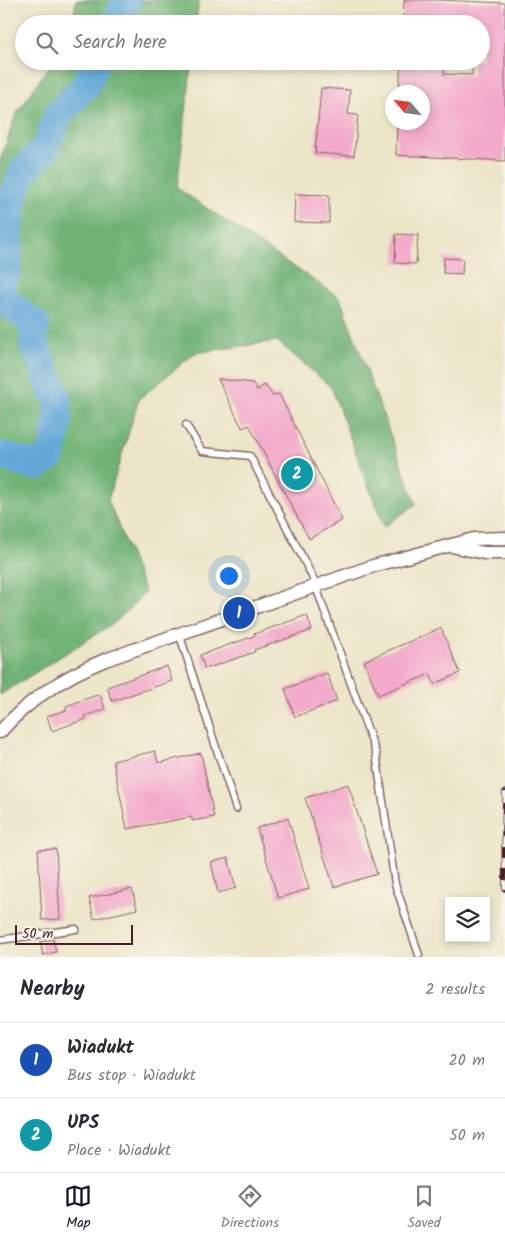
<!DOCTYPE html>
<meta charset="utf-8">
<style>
body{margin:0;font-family:Kalam,sans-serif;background:#f2f2f3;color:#2b2b33}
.controls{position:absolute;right:15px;bottom:15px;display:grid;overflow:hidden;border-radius:0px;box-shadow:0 2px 8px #0003}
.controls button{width:45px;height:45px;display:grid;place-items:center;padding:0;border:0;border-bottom:1px solid #e1e1e2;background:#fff;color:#2b2b33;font:25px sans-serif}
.compass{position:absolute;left:385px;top:85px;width:45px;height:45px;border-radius:50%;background:#fff;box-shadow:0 2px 8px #0003;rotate:298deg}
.scale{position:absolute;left:15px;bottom:12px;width:118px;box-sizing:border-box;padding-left:5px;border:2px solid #4a1f2b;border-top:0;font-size:14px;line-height:18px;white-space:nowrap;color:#4a1f2b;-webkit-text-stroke:4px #f7f3e8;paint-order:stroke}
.you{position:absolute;left:228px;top:575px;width:18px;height:18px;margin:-12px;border:4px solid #fff;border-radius:50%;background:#1a73e8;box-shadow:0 0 0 8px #1a73e833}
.badge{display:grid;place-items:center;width:32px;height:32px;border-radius:50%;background:#111827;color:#fff;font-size:16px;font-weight:700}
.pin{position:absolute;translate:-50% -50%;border:2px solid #fff;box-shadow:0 1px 5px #0006}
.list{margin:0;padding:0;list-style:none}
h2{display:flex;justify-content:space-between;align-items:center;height:65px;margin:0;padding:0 20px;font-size:21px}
h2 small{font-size:16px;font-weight:400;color:#7c7c81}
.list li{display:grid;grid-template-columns:32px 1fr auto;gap:15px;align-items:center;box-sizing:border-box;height:75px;padding:0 20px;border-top:1px solid #e1e1e2}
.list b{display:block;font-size:19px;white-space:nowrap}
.list p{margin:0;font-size:16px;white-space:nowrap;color:#7c7c81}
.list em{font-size:16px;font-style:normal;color:#7c7c81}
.icon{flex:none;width:28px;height:28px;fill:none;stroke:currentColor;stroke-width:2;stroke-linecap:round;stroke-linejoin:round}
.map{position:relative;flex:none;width:505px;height:957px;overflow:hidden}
.search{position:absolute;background:#fff;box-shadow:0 2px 8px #0003;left:15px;right:15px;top:15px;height:55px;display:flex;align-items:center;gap:12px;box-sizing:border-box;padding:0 18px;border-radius:28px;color:#7c7c81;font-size:19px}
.sheet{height:215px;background:#fff}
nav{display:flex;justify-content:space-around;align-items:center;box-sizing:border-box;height:70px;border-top:1px solid #e1e1e2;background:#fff;font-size:14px;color:#7c7c81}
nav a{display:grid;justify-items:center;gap:2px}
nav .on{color:#111827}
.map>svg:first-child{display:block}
.forest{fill:#70b274;stroke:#5d6850}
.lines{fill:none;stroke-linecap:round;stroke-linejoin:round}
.river{stroke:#62a7d8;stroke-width:29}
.building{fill:#f3aacb}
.service-casing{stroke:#836462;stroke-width:9}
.minor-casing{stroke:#836462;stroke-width:15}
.service{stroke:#fff;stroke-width:6}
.minor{stroke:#fff;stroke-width:12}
.rail-casing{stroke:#4a1f2b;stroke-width:5.5}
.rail{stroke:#f7f3e8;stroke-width:4;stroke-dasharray:11;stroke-linecap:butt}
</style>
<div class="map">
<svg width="505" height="957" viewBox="0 0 505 957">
<rect width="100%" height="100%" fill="#f7f3e8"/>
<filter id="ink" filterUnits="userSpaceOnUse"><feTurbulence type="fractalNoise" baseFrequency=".02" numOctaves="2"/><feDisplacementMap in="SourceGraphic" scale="10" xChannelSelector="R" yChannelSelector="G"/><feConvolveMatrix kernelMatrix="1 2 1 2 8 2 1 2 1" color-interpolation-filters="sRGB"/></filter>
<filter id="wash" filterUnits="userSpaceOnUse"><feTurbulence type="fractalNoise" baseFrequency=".0096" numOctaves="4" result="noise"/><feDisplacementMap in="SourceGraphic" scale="20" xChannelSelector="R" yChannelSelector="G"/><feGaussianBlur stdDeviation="1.12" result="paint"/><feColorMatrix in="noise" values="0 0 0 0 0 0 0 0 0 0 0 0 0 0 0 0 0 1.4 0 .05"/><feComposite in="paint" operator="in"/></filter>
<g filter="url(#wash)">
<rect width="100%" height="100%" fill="#ece5c7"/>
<path class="forest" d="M76 0H199L196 24H72Z
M53 61H192L177 188 340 298 416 504 384 527 331 387 277 341 195 353 139 399 108 500 145 592 117 621 0 695V161L16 114Z"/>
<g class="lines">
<path class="river" d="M115 24 127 0
M0 286 7 270 12 199 24 170 46 148 59 113 84 87 97 61
M0 297 35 324 33 343 58 401V423L51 455 37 466 0 455"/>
</g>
<g id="blocks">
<path class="building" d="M404 0H438L505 3V161L396 155 397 122H422V92H399L401 61H444V74L472 75 473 61H481V24H403Z
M321 88 350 90 348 114 358 115 354 156 315 153Z
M295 194 329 195V223L294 222Z
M396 234 418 235 416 264 395 263Z
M444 258 463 259 462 274 443 273Z
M218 379 253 383 257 390 265 385 273 396 279 394 342 520 309 539 249 425 242 428Z
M307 615 312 630 254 650 255 652 205 669 200 655 254 636V634Z
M441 628 460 673 434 684 430 674 378 695 364 661Z
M167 666 172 681 112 701 107 687Z
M327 673 337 701 295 717 285 689Z
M100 694 105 709 85 716 86 719 52 731 47 716 67 710 66 706Z
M155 751 158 763 201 753 214 817 192 821V817L127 829 113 761Z
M348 784 377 874 334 887 305 798Z
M288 818 309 889 278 898 257 828Z
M56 849 60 919 42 920 38 850Z
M228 858 236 888 218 893 211 862Z
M132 889 137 909 94 919 89 898Z
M53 939 56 952 43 955 40 942Z"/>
</g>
</g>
<g filter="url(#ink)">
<use href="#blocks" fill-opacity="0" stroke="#836462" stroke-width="1"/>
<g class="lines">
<defs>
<path id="service" d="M186 425 202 451 250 456 312 576 376 753 395 884 419 955
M179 633 236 809
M0 940 76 929"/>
<path id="minor" d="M452 546 484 553H505
M0 732C28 700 66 676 105 660L373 566 474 539 505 538"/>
</defs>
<use href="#service" class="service-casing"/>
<use href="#minor" class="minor-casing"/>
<use href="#service" class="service"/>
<use href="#minor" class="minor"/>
<defs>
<path id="rail" d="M505 792 504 834 505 889"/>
</defs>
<use href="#rail" class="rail-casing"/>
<use href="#rail" class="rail"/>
</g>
</g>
</svg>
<div class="controls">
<button><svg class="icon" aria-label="layers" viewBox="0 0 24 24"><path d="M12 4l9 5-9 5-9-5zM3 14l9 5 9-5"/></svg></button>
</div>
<svg class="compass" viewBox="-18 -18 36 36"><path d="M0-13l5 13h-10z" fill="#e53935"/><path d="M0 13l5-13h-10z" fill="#7c7c81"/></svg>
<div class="scale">50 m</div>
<div class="you"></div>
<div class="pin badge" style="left:239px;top:613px;background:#1a4fb4">1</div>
<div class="pin badge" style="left:297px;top:474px;background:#0f9aa8">2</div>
<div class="search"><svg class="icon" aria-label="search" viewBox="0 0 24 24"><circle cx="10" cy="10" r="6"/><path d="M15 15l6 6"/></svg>Search here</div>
</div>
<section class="sheet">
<h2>Nearby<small>2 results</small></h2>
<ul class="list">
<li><span class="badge" style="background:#1a4fb4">1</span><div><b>Wiadukt</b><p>Bus stop · Wiadukt</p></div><em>20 m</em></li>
<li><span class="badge" style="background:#0f9aa8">2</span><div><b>UPS</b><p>Place · Wiadukt</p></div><em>50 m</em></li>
</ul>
</section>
<nav>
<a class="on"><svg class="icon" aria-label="map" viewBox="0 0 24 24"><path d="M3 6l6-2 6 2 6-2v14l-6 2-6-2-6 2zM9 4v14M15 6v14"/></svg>Map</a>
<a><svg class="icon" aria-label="directions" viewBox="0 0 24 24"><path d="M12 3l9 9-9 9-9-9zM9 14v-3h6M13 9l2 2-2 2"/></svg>Directions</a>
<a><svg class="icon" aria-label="saved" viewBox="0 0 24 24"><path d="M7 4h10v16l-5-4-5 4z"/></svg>Saved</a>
</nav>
